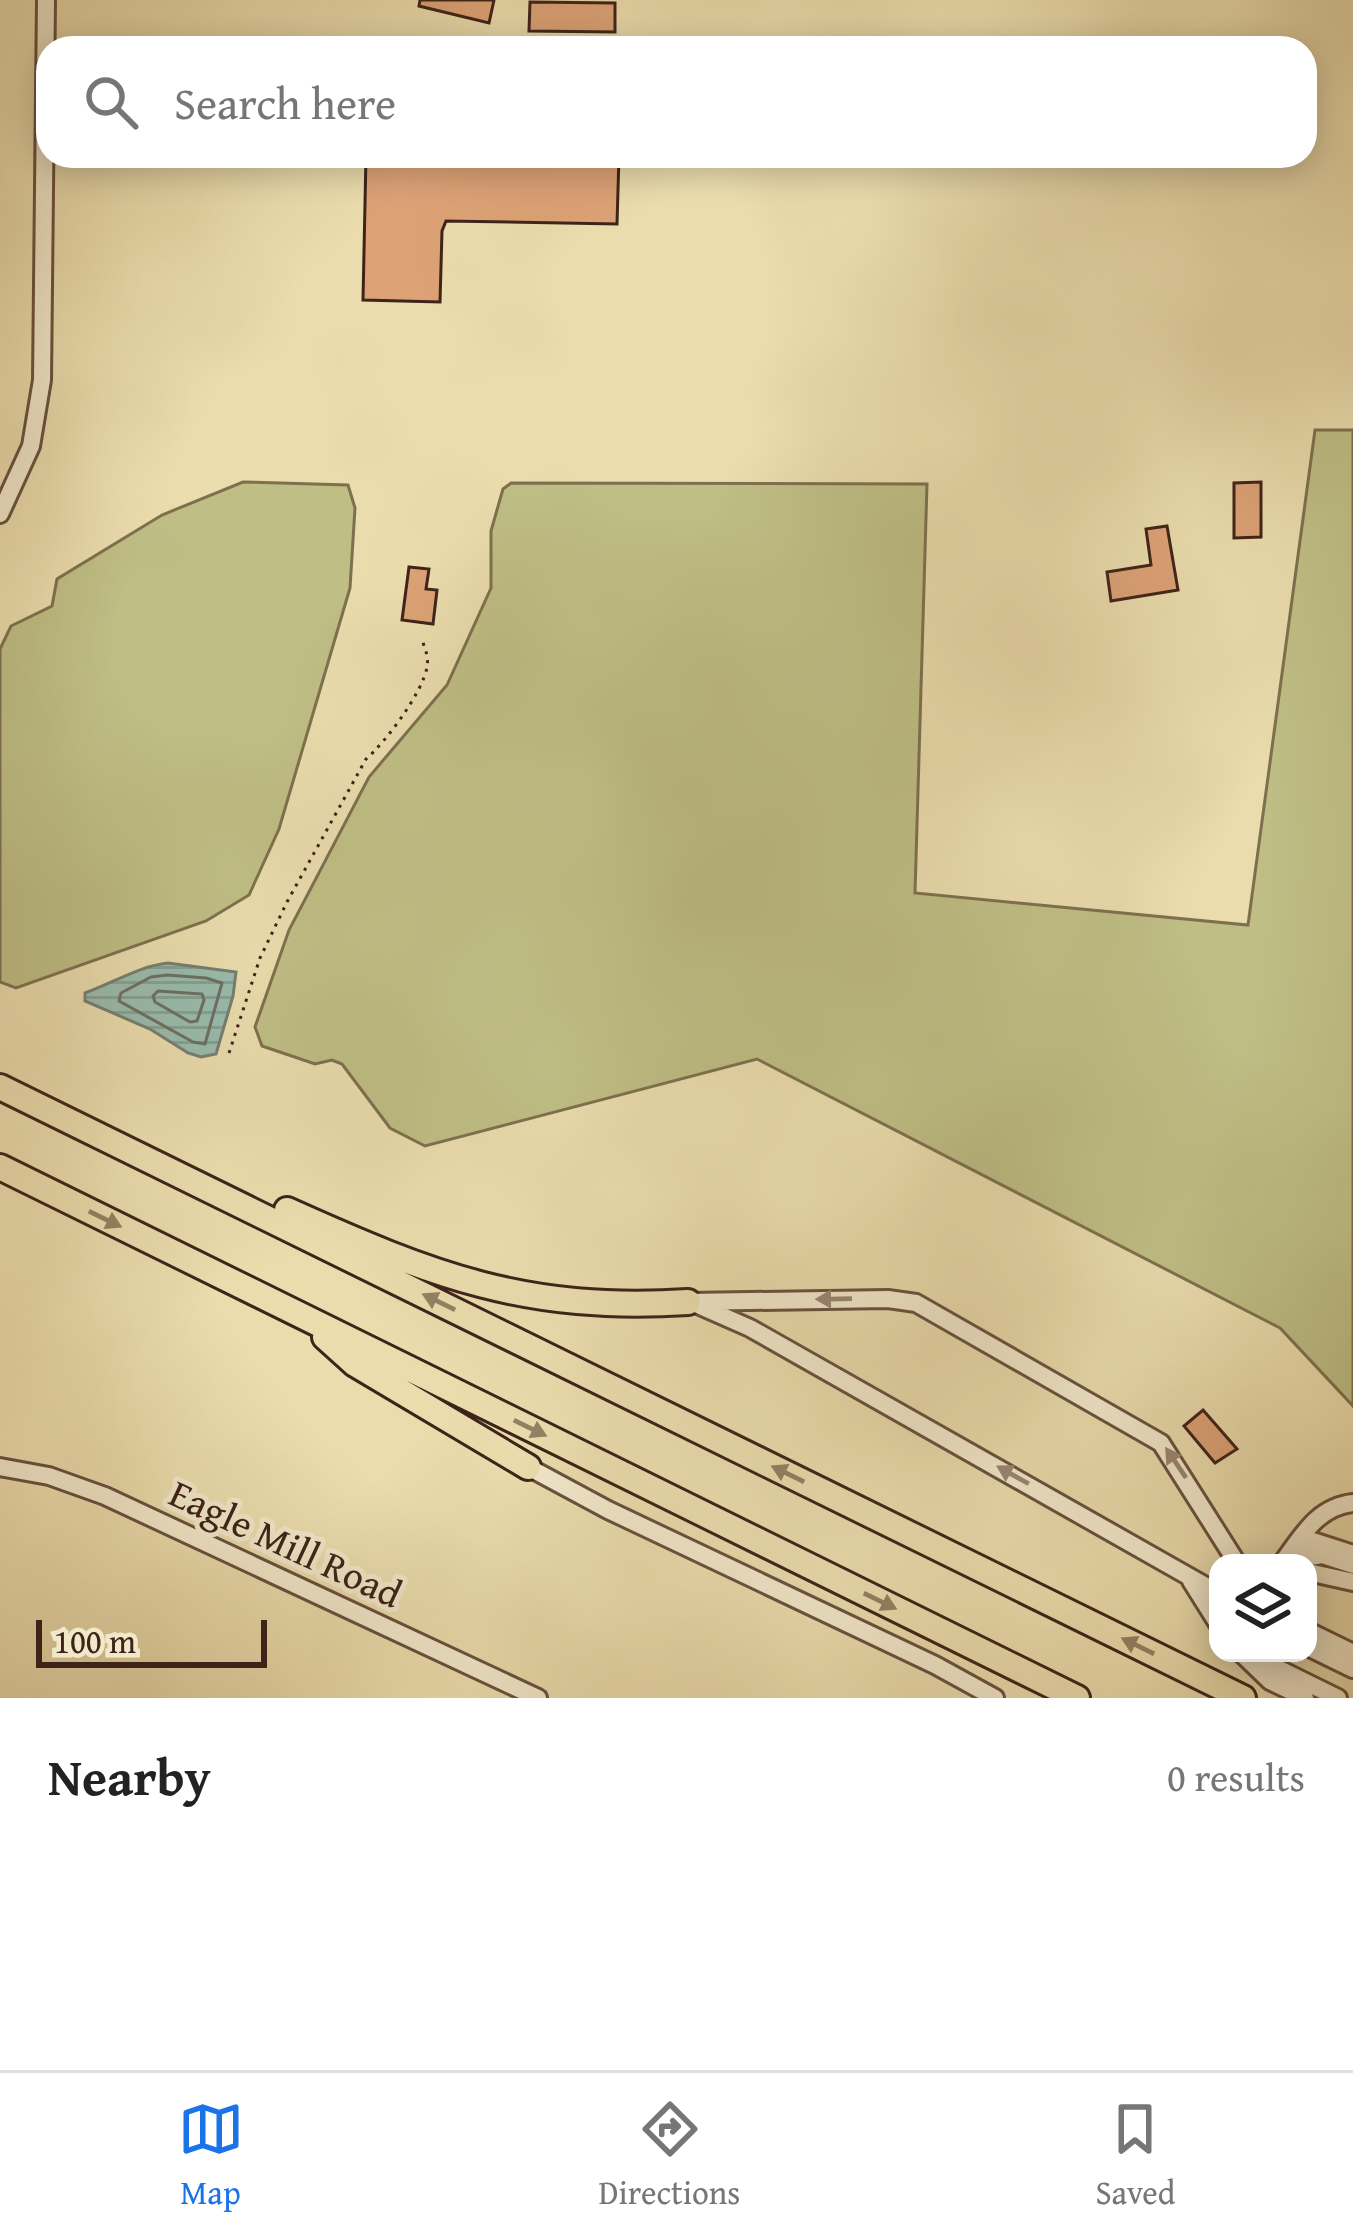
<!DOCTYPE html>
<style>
body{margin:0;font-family:"Gentium Book Plus",serif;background:#f6f6f6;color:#222}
.controls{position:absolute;right:36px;bottom:36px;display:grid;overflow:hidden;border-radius:24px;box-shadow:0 6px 30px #0003}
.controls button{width:108px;height:108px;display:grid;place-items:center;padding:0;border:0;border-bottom:3px solid #e0e0e0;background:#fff;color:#222;font:60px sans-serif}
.scale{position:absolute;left:36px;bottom:30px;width:231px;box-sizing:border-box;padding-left:12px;border:6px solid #3e2319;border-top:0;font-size:33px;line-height:42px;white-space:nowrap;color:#3e2319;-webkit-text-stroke:9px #f1e8ca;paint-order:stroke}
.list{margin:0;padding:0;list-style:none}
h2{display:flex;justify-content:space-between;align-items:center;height:156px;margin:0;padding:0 48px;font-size:51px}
h2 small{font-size:39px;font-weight:400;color:#767676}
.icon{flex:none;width:66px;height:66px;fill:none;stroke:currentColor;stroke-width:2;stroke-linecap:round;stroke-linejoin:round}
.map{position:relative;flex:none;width:1353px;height:1698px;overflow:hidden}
.search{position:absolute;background:#fff;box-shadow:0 6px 30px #0003;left:36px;right:36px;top:36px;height:132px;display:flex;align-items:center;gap:30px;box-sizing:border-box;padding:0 42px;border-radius:36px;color:#767676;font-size:45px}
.sheet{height:372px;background:#fff}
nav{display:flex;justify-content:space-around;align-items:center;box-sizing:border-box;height:168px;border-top:3px solid #e0e0e0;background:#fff;font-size:33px;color:#767676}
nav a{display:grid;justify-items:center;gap:6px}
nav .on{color:#1a73e8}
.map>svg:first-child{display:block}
.green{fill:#bebe85;stroke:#7e704f;stroke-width:3}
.water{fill:url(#water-rules);stroke:#747e71;stroke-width:3}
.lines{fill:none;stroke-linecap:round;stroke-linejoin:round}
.shore{stroke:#6b6f62;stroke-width:3}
.building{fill:#dca276;stroke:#3e2319;stroke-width:3}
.minor-casing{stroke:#69513e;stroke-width:22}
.highway-casing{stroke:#3e2319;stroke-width:30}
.path{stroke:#3e2319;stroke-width:3;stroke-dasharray:3 6;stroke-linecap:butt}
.minor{stroke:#f1e8ca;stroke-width:16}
.highway{stroke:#eadcad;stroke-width:24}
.oneway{fill:#948063}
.oneway2{fill:#988672}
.labels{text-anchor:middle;stroke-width:10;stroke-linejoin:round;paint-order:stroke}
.street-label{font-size:39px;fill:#3e2319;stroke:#f1e8ca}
</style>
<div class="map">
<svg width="1353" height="1698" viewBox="0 0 1353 1698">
<defs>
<pattern id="water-rules" width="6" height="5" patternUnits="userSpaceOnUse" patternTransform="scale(3)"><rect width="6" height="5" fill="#98bbac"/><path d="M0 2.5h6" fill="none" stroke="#84a093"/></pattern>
</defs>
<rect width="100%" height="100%" fill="#eadcad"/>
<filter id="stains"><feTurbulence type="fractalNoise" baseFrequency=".00167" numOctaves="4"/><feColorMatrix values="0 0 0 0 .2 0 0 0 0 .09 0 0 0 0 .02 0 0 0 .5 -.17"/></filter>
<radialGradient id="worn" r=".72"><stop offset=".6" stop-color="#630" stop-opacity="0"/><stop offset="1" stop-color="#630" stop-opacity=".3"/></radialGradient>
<path class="green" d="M1315 430H1353V1406L1280 1328 757 1059 425 1146 390 1128 342 1064 332 1060 315 1064 262 1046 255 1027 289 930 369 777 447 685 491 588V531L503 489 511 483 927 484 915 893 1248 925Z
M243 482 348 485 355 508 350 588 279 829 249 895 206 921 16 988 0 982V649L11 626 52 606 57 579 162 515Z"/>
<path class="water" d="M168 963 236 972 233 996 216 1054 201 1057 188 1053 150 1029 85 1001V993C113 983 139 966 168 963Z"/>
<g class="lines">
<path class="shore" d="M167 975 206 978 222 983 205 1044 193 1042 119 1001 121 993 151 977Z
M158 991 202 994 204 1000 197 1021 190 1022 155 1002 153 996Z"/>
</g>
<path class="building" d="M420 0H494L489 23 419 6Z
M530 2 615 3V32L529 31Z
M366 156H619L617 224 446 221 442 231 440 302 363 300Z
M1261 482V537L1234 538V483Z
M1167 526 1178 590 1111 601 1107 572 1151 565 1146 529Z
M409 567 429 569 426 589 437 590 433 624 402 620Z
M1203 1410 1237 1449 1215 1463 1184 1426Z"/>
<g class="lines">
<defs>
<path id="minor" d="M0 514 31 446 42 380 46 0
M688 1302 888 1299 916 1303 1161 1443 1237 1563
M700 1306 750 1328 1218 1593
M0 1467 49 1476 105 1496 538 1698
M528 1467 608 1510 935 1665 995 1698
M1297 1543 1313 1541 1353 1554
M1284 1561 1322 1555 1353 1565
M1282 1563C1302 1536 1317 1507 1353 1503
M1308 1572 1353 1582
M1191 1581 1218 1624
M1308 1631 1353 1653
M1308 1647 1353 1669
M1241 1653 1270 1681 1305 1698
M1260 1653 1273 1666 1338 1698"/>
<path id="highway" d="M0 1087 1243 1698
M0 1167 1077 1698
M287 1210C434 1276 525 1312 688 1302
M325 1337 355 1364 528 1467"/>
</defs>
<use href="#minor" class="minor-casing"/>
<use href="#highway" class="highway-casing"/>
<path class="path" d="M229 1053 260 958 287 902 366 759C385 743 423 692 427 667 429 657 425 648 421 638"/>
<use href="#minor" class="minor"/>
<use href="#highway" class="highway"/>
</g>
<defs><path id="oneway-solid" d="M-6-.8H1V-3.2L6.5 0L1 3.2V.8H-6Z" transform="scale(3)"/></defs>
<g class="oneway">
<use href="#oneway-solid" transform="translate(105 1219) rotate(26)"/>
<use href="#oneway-solid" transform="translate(439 1302) rotate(-154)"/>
<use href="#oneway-solid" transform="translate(530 1428) rotate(26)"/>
<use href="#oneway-solid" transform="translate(788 1474) rotate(-154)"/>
<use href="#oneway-solid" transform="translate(880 1601) rotate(26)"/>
<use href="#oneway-solid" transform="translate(1138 1646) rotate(-154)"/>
</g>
<g class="oneway2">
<use href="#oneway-solid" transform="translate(834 1299) rotate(179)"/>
<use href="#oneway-solid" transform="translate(1176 1463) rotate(-124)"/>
<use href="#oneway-solid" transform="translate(1013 1475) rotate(-151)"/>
</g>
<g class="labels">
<g class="street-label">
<text transform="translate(286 1543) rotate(25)" y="14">Eagle Mill Road</text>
</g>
</g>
<rect width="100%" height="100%" filter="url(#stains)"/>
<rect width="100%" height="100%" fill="url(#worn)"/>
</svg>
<div class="controls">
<button><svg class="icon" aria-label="layers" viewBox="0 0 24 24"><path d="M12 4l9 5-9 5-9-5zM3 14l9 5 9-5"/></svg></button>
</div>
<div class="scale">100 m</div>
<div class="search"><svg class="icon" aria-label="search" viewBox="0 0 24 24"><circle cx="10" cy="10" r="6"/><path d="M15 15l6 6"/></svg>Search here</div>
</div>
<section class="sheet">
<h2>Nearby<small>0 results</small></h2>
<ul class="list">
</ul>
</section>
<nav>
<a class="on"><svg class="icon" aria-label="map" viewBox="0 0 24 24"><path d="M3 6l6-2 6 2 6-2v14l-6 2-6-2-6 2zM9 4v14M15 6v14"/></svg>Map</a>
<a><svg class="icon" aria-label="directions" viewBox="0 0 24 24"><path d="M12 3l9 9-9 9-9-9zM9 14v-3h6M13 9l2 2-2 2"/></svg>Directions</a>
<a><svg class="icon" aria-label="saved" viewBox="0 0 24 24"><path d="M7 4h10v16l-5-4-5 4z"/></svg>Saved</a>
</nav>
